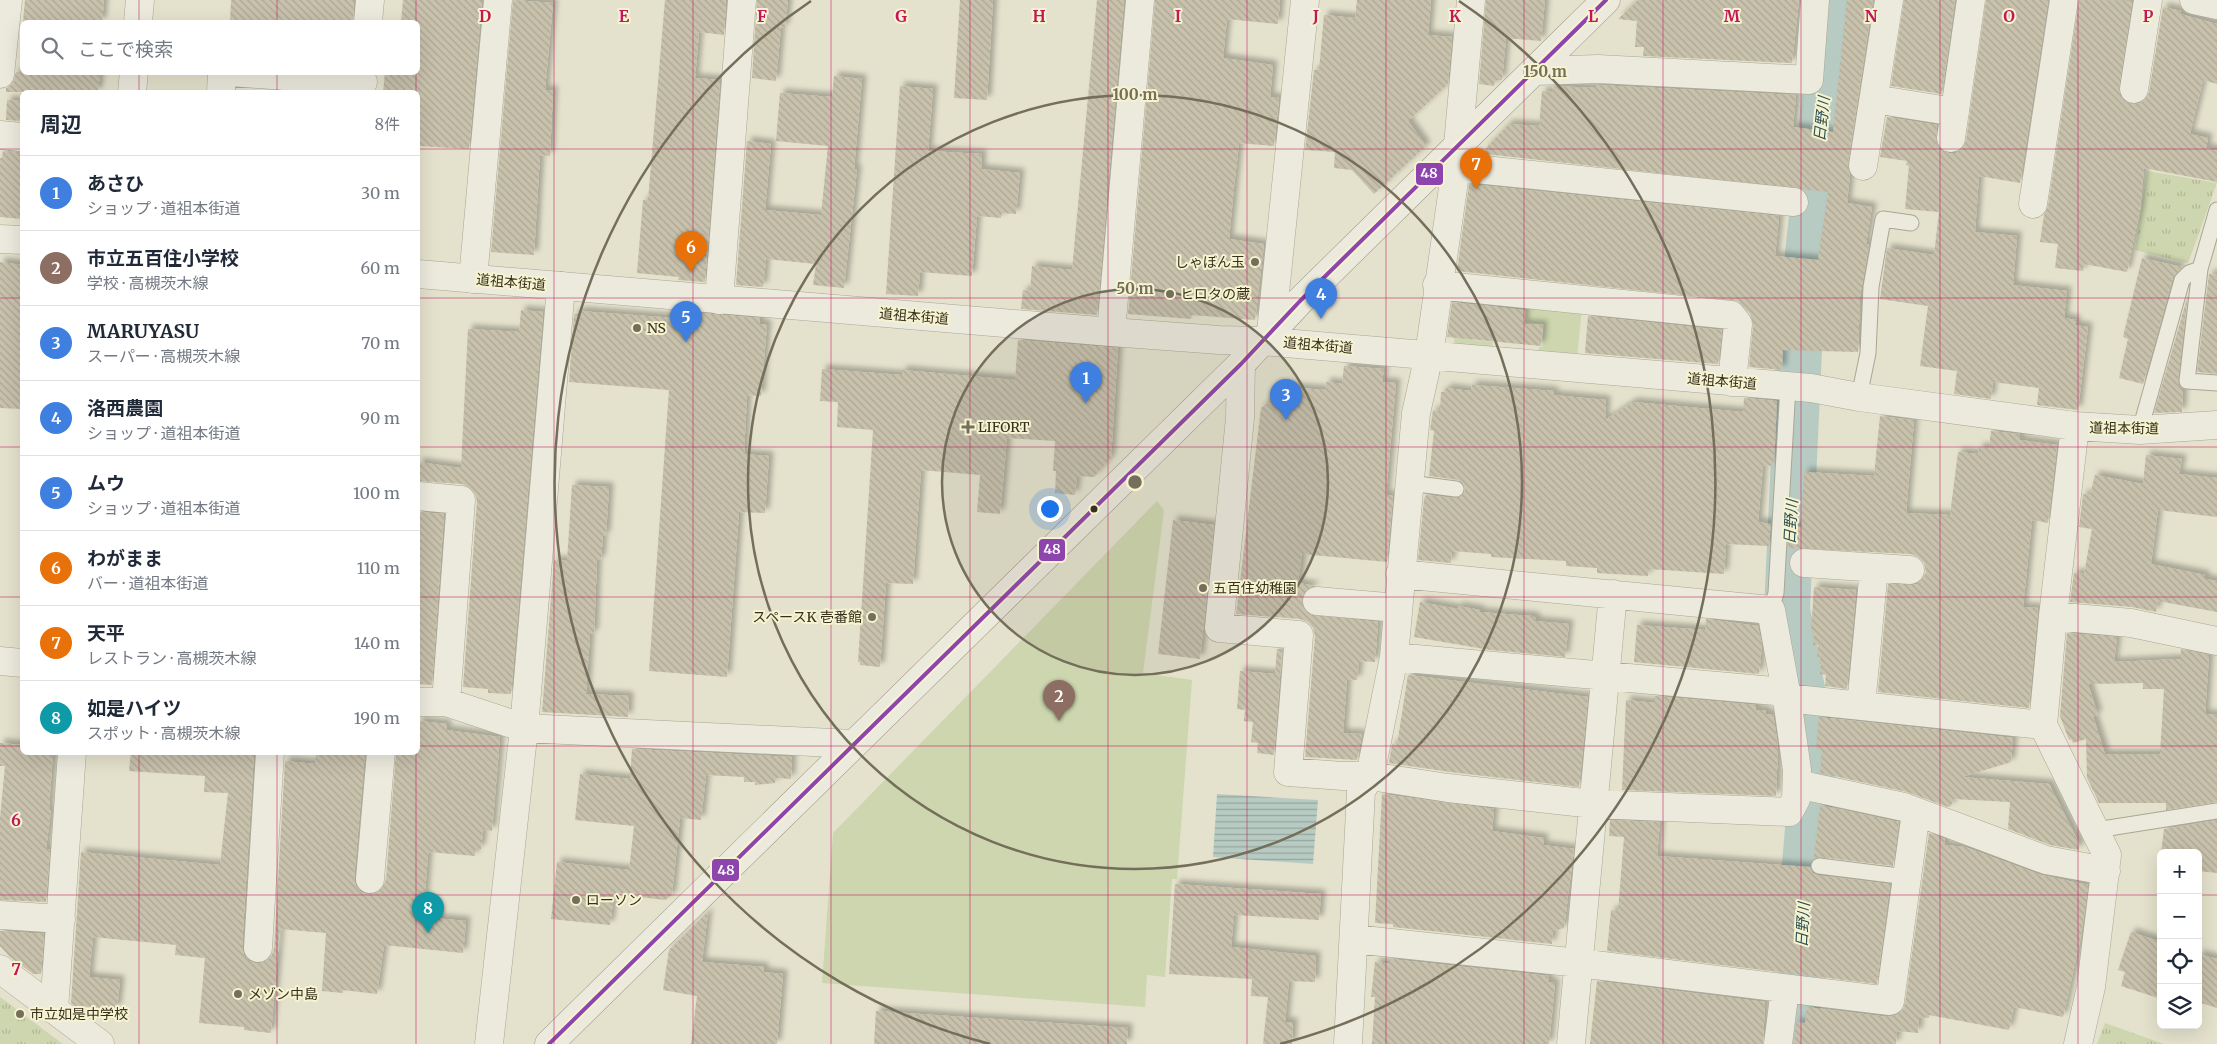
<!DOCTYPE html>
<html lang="ja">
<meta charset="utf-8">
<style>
body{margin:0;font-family:Merriweather,"Noto Sans JP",serif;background:#f2f2f3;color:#1f2937}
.controls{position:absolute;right:15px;bottom:15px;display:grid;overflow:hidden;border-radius:8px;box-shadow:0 5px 20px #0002}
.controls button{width:45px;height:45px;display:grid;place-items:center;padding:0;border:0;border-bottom:1px solid #e0e1e3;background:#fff;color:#1f2937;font:25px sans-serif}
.you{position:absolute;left:1049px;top:508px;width:18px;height:18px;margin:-12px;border:4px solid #fff;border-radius:50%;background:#1a73e8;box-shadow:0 0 0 8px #1a73e833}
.badge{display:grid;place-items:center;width:32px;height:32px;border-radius:50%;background:#111827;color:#fff;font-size:16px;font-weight:700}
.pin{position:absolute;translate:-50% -41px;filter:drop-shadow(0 1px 2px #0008)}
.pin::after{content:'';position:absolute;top:26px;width:18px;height:15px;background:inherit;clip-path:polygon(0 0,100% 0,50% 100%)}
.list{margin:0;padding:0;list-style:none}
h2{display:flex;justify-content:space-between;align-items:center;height:65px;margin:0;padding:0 20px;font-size:21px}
h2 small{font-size:16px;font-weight:400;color:#747a83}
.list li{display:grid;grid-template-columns:32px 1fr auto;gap:15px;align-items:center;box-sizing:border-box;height:75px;padding:0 20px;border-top:1px solid #e0e1e3}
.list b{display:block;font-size:19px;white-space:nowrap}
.list p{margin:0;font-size:16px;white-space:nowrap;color:#747a83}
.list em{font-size:16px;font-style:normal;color:#747a83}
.icon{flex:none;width:28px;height:28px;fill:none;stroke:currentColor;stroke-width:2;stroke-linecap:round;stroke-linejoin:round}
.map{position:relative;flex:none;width:2217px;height:1044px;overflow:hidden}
.search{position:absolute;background:#fff;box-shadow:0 5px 20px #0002;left:20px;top:20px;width:400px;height:55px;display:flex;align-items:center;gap:12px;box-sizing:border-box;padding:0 18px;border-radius:8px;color:#747a83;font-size:19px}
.panel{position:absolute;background:#fff;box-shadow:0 5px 20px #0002;left:20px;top:90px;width:400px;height:665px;border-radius:8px}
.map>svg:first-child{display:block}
.grass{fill:url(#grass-tufts)}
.garden{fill:#cdd6ae}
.water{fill:url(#water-rules)}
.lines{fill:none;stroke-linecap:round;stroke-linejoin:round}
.river{stroke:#b7cbc3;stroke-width:46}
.building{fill:url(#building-back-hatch);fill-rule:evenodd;filter:url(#shadow)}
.service-casing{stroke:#a9a695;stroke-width:17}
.minor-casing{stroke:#a9a695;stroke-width:29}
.tertiary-casing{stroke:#a9a695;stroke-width:29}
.secondary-casing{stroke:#999585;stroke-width:29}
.service{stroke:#eceadd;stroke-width:15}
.minor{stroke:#eceadd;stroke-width:28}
.tertiary{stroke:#eceadd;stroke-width:28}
.secondary{stroke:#eceadd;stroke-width:28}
.bus-1-casing{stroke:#f6f3d1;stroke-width:8}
.bus-1{stroke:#8e44ad;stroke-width:4}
.grid{fill:none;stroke:#c2185b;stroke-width:1;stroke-opacity:0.55}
.ring{fill:none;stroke:#746e5a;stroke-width:2.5}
.poi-dot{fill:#746e5a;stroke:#f6f3d1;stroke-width:2}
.bus-dot{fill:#37301d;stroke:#f6f3d1;stroke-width:2}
.labels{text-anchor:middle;stroke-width:4;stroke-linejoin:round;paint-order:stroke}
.poi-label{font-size:14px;fill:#37301d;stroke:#f6f3d1;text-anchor:start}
.street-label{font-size:14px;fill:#37301d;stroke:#f6f3d1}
.water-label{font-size:15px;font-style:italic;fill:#2c5157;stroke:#f6f3d1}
.grid-label{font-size:16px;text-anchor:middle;font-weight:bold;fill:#c2185b;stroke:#f6f3d1;stroke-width:4;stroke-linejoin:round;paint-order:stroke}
.centre{fill:#746e5a;stroke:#f6f3d1;stroke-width:2.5}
.ring-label{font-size:15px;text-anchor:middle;font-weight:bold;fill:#746e5a;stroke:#f6f3d1;stroke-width:4;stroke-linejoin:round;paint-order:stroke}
.line-badge{stroke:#f6f3d1;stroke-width:2}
.badge-label{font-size:14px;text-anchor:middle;font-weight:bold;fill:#fff}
</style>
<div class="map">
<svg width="2217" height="1044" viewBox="0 0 2217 1044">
<defs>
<pattern id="grass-tufts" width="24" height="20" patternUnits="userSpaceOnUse" patternTransform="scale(1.25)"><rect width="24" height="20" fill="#cdd6ae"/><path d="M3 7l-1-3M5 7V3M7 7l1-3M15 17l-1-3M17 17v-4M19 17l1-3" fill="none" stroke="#b1b895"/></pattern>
<pattern id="water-rules" width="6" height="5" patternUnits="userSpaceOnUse" patternTransform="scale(1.25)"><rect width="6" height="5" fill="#b7cbc3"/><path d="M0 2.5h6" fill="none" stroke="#96a59e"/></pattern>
<pattern id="building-back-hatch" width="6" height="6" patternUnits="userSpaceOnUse" patternTransform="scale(1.25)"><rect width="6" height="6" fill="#c8c1ac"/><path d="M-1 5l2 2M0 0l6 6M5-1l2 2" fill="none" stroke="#aca694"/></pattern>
<filter id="shadow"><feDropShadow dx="4.5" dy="-4.5" stdDeviation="2.5" flood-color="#0004"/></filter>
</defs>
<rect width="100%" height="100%" fill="#e4e2cc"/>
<path class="grass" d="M2147 171 2217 183 2188 263 2135 250Z
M0 997 63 1044H0Z
M2105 1023 2164 1044H2097Z"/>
<path class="garden" d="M1461 296 1582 308 1577 358 1538 354 1539 347H1542L1544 324 1525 322 1526 311 1498 308V305L1476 303 1472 340 1493 342 1492 353 1459 349 1454 342Z
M1157 501 1164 510 1143 673 1192 680 1177 879H1172L1165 977 1147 975 1145 1007 822 983 833 833Z"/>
<path class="water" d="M1217 794 1318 800 1313 864 1213 857Z"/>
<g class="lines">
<path class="river" d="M1794 1044 1799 1002 1805 865 1812 781V742L1787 610 1800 329 1835 0"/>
</g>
<path class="building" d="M25 0H104L102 22H23Z
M231 0H354L353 22H230Z
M403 0H482L469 149 418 146V92H383L385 72H418V22H401Z
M513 0 553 3 545 90H553L550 156 540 155 534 255 491 252Z
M665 0H726L724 35 699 32 695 78 720 80 705 282 678 280 679 277 637 273 643 200H648Z
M757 0H788L785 28 781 27 776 81 752 78Z
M960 0H993L987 100 954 98Z
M1097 0H1124L1097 315 1021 309 1023 290 1030 291 1032 266 1072 270Z
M1155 0H1280L1278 24 1227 19 1223 58 1273 65 1270 97 1279 98 1274 146 1239 143 1234 187 1229 239 1264 244 1255 320 1192 315 1191 319 1128 314Z
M1357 0H1431L1428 35 1452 37 1448 84 1408 121 1426 146 1374 194 1352 170 1334 168 1335 152 1305 150 1314 70H1319L1324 15 1355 18Z
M1486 0H1545L1541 41 1506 38 1502 80H1495L1494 86 1479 84Z
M1638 0H1799L1792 63 1643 56 1644 47H1635L1637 21 1618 19Z
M1847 0H1873L1848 164 1850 174 1847 203 1872 207 1866 244 1869 245 1860 296 1858 352 1783 350 1782 370 1749 367 1753 325 1750 314 1738 301 1457 271 1469 184 1779 216 1775 256 1818 260 1828 192 1485 154 1486 148 1509 124 1539 126 1542 91 1552 92 1553 86 1596 88V85L1796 95 1793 127 1833 132Z
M1904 0H1955L1942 94 1891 86Z
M1986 0H2048L2020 183 1979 176 1975 232 2017 236 2013 285 2067 291 2064 318 2076 320 2075 325 2088 327 2078 410 2037 405 2039 388 1993 382 1991 399 1954 394 1957 371 1920 366 1928 306 1880 299 1887 248 1934 255 1939 212 1905 209 1909 166 1906 165 1907 161 1880 157 1887 117 1937 125 1936 143 1941 150 1949 153H1956L1963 148 1966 140Z
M2079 0 2132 1 2119 87 2120 95 2124 101 2131 104 2140 103 2146 99 2149 92 2163 7 2181 11 2180 14 2217 24V84L2203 80 2190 134 2208 138 2206 148 2217 150V182L2144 168 2140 210 2127 272 2084 264 2083 271 2055 268 2058 244 2040 242 2044 215 2048 206Z
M16 72H100L98 92H6V88L13 83Z
M834 76 862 79 854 169H857L844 288 813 285 816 264 766 259 763 287 736 285 747 141 771 144 765 210 821 215 828 146 776 141 780 93 832 97Z
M900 86 933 89 928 151 982 154 981 169 1020 173 1016 214 1002 213 1001 218 977 216 972 276 920 272 918 296 886 294Z
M7 100 22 101V121L6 120Z
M3 151 22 152V219L0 217V158H2Z
M2142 258 2182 267 2173 277 2143 384 2119 378 2128 339 2123 337Z
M0 262 22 265V409L0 408Z
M2209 274 2217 275V374L2197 372Z
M2188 295 2178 380 2179 385 2183 389 2182 412 2154 413Z
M1452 302 1525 310 1524 324 1543 325 1541 346 1447 337Z
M521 310 543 312 511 694 488 693V689L463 687 477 501 475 494 470 488 462 484 418 481V462L461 468 468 329 519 332Z
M579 311 674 318 675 311 760 318V324H767L761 396 747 395 744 454 769 456 765 513 739 512 727 677 649 671 669 390 569 382 574 314H579Z
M1588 316 1722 330 1718 364 1585 353Z
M1018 340 1118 348 1111 458 1094 477 1077 476 1075 495 1055 493 1056 471H1053L1055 441 1007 438 1000 514 977 512 980 475 921 470 913 584 886 583 880 667 860 665V662H858L873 430 837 427 838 402 820 401 822 369 902 375V370L1015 380Z
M1344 366 1384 369 1382 382 1396 383 1386 495 1393 496 1387 562 1302 554 1298 583 1316 586 1305 592 1302 599 1303 607 1308 614 1378 622 1375 662 1359 661 1357 680 1347 679 1343 733 1362 734 1357 760 1305 757 1315 636 1313 628 1308 622 1300 619 1236 614 1261 408 1274 398 1275 386 1325 390 1326 382 1342 384Z
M1472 385 1554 391 1553 395 1606 400 1605 420 1633 402 1743 412 1744 398 1777 401 1774 466 1763 465 1758 522 1771 524 1769 546 1726 544 1724 574 1649 569 1648 576 1597 573V568L1566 566V561L1491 557V554L1452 551 1451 563 1418 560 1424 499 1426 495 1455 498 1463 495 1465 490 1464 485 1458 480 1429 476 1434 431 1430 430 1433 410 1440 411 1441 392H1446V388L1471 391Z
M1880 416 1914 420 1906 513 1950 515 1958 452 1978 454 1979 447 1989 448 1991 431 2020 434V440L2057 445 2048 523 2032 520 2023 607 2038 608 2029 708 1878 692 1888 584H1917L1923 578 1926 572 1924 563 1918 557 1911 554 1788 548 1789 526 1801 527 1804 472 1874 476Z
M2146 455 2182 459 2179 474 2217 478V517L2158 510 2151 564 2205 575V579L2217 581V612L2158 601 2156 612 2132 607 2070 602 2074 573 2084 574 2092 529 2079 527 2083 494 2090 495 2095 475 2143 484Z
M572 485 609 487 606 536 603 535 601 560H597L594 634H590L586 694 629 696 628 717 542 712 554 560 567 561Z
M418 512 444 514 432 685 418 684Z
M1173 520 1214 525 1200 659 1158 654Z
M1814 587 1856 590 1847 689 1825 686 1826 675 1820 674 1821 664H1819L1820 657H1817L1818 645H1813L1814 633 1811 632Z
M1420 602 1458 609V606L1480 610V612L1532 616 1536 618V621L1569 624 1565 657 1490 650 1414 637Z
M1706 619 1758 626 1762 645 1759 674 1634 662 1637 625 1705 630Z
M2067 633 2117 637 2114 662 2181 659V649L2209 655 2205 714 2217 715V802L2166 810V803H2099L2087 778 2086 739 2073 743 2071 739 2069 740 2060 716ZM2143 683V689H2164L2160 754H2105L2093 716 2098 715 2088 684Z
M1277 649H1282L1274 755 1257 753 1258 743 1251 742 1253 722 1244 721 1245 710 1237 709 1240 671 1275 674Z
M1408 675 1588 697 1579 787 1450 772 1389 763 1392 744 1397 745Z
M1655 696 1756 705V710H1766V714H1773L1778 746 1776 796 1622 790 1626 700 1655 703Z
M1819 717 2013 738 2011 762 1962 777 2049 784 2079 843V850L2050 845 2008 829 2010 802 1953 799 1951 806 1948 807 1907 792 1820 773 1822 750 1816 749Z
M418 721 447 724 446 730 500 737 492 831 483 830 481 849H475V856L429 852 428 855 423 917 466 921 463 953 384 945 377 994 343 990V993L322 991 326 933 280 929 271 1033 244 1030V1027L199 1023 205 958 175 955 176 945 93 937 89 977 120 980 117 1009 75 1006 71 1003 81 852 220 865 228 793 204 792 205 776 129 771 131 752H254L242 947 244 955 249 961 258 964 265 962 271 957 274 949 285 761 315 764 316 752H365L354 878 356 886 361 892 369 895 376 893 382 888 386 880 396 752H418Z
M0 743 22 745V752H53L49 810H51L46 849H50L46 902 0 900V818L5 766H0Z
M632 749 792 757 791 779 776 778 775 783 755 785V782H744V777L706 775 701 820 680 818 672 895 665 900 614 894 610 925 551 919 557 862 629 870 634 826 575 820 580 774 630 779Z
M1382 794 1494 809 1492 831 1544 838 1543 845 1574 849 1564 928 1553 931 1552 944 1393 927V924L1375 923Z
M1820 805 1899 822 1893 866 1820 857 1814 858Z
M1610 820 1660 822 1657 856 1810 867 1813 873 1818 875 1890 884 1877 984 1607 951 1611 910 1618 911 1624 837 1609 836Z
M2217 820V873L2198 871V853H2161L2164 829Z
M1929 833 1945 839 1944 845 1965 847 2041 875 2088 885 2081 937 2063 1017 2014 1007 2009 1030 1929 1015V1018L1919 1017 1918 1033 1897 1031 1896 1044H1794L1796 1022 1805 1023 1807 1007 1888 1017 1896 1015 1903 1010 1905 1003Z
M1175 884 1321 894 1319 920 1234 915 1231 947 1316 956 1315 982 1289 981 1285 1022H1293L1292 1044H1263L1268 997 1251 996 1252 979 1169 974Z
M708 912 702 962 764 967V972L783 974 777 1044H691L697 996 663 990 669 950Z
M0 931 44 934 41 974H33L9 956 0 946Z
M2131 932 2161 942V999L2121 986 2125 972 2118 970Z
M2198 954 2217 959V1008L2198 1002Z
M1390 959 1549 976 1548 982 1555 983 1549 1044H1372L1375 997H1371L1375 962 1390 964Z
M1597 981 1765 1002 1763 1044H1590Z
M876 1011 1128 1028 1127 1044H874Z"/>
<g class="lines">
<defs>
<path id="service" d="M2200 269 2187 381 2217 383
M1859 397 1868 353 1871 287 1883 219 1911 223
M2140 430 2182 280 2189 273 2200 269 2217 210
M1409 483 1456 489
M1771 610 1776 593 1788 386
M2096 830 2217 811
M1819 866 1907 877"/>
<path id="minor" d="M2194 0 2217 5
M138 22 140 0
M368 22 370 0
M1535 71 1598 69 1809 80 1815 0
M230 72 363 82
M0 74 8 0
M2134 89 2148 0
M132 92 134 72
M221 92 222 72
M1874 99 1955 112
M0 135 22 137
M1951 138 1971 0
M1863 166 1889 0
M1456 167 1794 202
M2033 204 2064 0
M473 279 498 0
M1437 285 1731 315 1738 324 1732 382
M719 300 742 0
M1111 332 1140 0
M1271 332 1305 0
M1261 341 1811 388 1859 397 2075 426 2140 430 2217 425
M1241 364 1240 418 1219 628 1299 635 1288 772 1343 776H1370L1448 788 1593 804 1789 812 1796 799 1797 770 1786 692 1771 610 1400 574
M2075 426 2053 616 2043 725 2107 855 2091 987 2078 1044
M418 496 461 500 446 702
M1804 563 1910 570
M1317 601 1398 608
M2053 616 2131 623 2217 641
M1394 657 1786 692
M0 661 22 663
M1786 698 2043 725
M418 702H446L524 728 853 744
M1861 706 1874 568
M1797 784 1904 807 2046 860 2106 871
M370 879 381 752
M0 915 61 919
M1354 939 1579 963 1890 1001 1916 812
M258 948 270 752
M0 969 100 1044
M54 1010 72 752
M489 1044 524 728 561 286
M1348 1044 1361 791 1370 776 1394 657 1416 413 1429 355 1456 167 1471 0
M1571 1044 1613 594
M1778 1044 1785 989"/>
<path id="tertiary" d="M0 239 22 240
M418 274 1111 332 1219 340 1261 341"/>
<path id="secondary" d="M549 1044 1241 364 1300 301 1606 0"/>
</defs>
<use href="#service" class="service-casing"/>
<use href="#minor" class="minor-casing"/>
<use href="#tertiary" class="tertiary-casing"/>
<use href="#secondary" class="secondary-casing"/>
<use href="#service" class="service"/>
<use href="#minor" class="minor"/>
<use href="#tertiary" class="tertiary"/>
<use href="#secondary" class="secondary"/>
<defs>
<path id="bus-1" d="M549 1044 1241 364 1300 301 1606 0"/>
</defs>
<use href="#bus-1" class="bus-1-casing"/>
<use href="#bus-1" class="bus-1"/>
</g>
<path class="grid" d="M139 0V22M277 0V22M416 0V22M554 0V1044M693 0V1044M831 0V1044M970 0V1044M1108 0V1044M1247 0V1044M1386 0V1044M1524 0V1044M1663 0V1044M1801 0V1044M1940 0V1044M2078 0V1044M139 72V92M277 72V92M416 72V92M0 149H22M418 149H2217M0 298H22M418 298H2217M0 447H22M418 447H2217M0 597H22M418 597H2217M0 746H22M418 746H2217M139 752V1044M277 752V1044M416 752V1044M0 895H2161M2198 895H2217"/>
<circle cx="1135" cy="482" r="193" fill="#746e5a" fill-opacity=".12"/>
<g class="ring">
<circle cx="1135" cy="482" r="193"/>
<circle cx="1135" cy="482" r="387"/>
<path d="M990 1044A580 580 0 0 1 811 1M1459 1A580 580 0 0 1 1280 1044"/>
</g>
<g class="poi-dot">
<circle cx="1255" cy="262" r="5"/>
<circle cx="1170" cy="294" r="5"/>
<circle cx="637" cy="328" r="5"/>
<path d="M965.5 419.5h5v5h5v5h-5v5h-5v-5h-5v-5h5z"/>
<circle cx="1203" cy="588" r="5"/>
<circle cx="872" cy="617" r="5"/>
<circle cx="576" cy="900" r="5"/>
<circle cx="238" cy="994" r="5"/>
<circle cx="20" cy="1014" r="5"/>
</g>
<circle class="bus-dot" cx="1094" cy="509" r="4.5"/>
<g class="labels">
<g class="poi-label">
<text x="1245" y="267" text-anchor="end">しゃぼん玉</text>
<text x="1180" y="299">ヒロタの蔵</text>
<text x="647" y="333">NS</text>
<text x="978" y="432">LIFORT</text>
<text x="1213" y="593">五百住幼稚園</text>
<text x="862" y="622" text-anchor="end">スペースK 壱番館</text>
<text x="586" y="905">ローソン</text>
<text x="248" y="999">メゾン中島</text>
<text x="30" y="1019">市立如是中学校</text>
</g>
<g class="street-label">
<text transform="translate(511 282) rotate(5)" y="5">道祖本街道</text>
<text transform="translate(914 316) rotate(5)" y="5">道祖本街道</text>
<text transform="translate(1318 345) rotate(5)" y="5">道祖本街道</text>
<text transform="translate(1722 381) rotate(5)" y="5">道祖本街道</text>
<text transform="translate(2124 428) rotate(1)" y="5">道祖本街道</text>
</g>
<g class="water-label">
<text transform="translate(1822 119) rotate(-84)" y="5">日野川</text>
<text transform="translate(1791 522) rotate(-87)" y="5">日野川</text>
<text transform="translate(1803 925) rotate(-87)" y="5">日野川</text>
</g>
</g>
<g class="grid-label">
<text x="485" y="22">D</text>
<text x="624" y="22">E</text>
<text x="762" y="22">F</text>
<text x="901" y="22">G</text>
<text x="1039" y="22">H</text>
<text x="1178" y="22">I</text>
<text x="1316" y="22">J</text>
<text x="1455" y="22">K</text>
<text x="1593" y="22">L</text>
<text x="1732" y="22">M</text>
<text x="1871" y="22">N</text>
<text x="2009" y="22">O</text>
<text x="2148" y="22">P</text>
<text x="16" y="826">6</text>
<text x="16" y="975">7</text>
</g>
<circle cx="1135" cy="482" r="8" class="centre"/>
<g class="ring-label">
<text x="1545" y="77">150 m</text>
<text x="1135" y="100">100 m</text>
<text x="1135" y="294">50 m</text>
</g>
<g class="line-badge">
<rect x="1415" y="162" width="29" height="24" rx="5" fill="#8e44ad"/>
<rect x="1038" y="538" width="28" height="24" rx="5" fill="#8e44ad"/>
<rect x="711" y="858" width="29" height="24" rx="5" fill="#8e44ad"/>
</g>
<g class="badge-label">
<text x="1429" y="178">48</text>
<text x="1052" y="554">48</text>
<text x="726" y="875">48</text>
</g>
</svg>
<div class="controls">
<button>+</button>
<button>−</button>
<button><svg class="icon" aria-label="locate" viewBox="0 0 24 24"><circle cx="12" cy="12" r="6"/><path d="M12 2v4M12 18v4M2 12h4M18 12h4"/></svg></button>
<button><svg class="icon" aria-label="layers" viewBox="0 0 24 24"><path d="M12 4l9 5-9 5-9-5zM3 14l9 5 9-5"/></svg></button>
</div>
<div class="you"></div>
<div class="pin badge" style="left:1086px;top:403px;background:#3f7fe0">1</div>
<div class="pin badge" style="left:1059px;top:721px;background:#8d6e63">2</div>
<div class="pin badge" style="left:1286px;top:420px;background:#3f7fe0">3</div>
<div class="pin badge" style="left:1321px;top:319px;background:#3f7fe0">4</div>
<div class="pin badge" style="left:686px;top:342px;background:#3f7fe0">5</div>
<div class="pin badge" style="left:691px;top:272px;background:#e8710a">6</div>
<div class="pin badge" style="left:1476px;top:189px;background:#e8710a">7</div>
<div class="pin badge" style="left:428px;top:933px;background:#0f9aa8">8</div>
<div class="search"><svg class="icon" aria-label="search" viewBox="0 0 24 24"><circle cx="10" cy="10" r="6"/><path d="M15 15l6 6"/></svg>ここで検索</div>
<section class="panel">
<h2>周辺<small>8件</small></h2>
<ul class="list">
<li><span class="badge" style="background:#3f7fe0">1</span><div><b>あさひ</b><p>ショップ · 道祖本街道</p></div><em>30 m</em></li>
<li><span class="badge" style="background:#8d6e63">2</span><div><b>市立五百住小学校</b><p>学校 · 高槻茨木線</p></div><em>60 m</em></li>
<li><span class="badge" style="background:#3f7fe0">3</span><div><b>MARUYASU</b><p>スーパー · 高槻茨木線</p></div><em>70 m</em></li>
<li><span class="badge" style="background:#3f7fe0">4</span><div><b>洛西農園</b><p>ショップ · 道祖本街道</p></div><em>90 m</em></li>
<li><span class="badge" style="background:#3f7fe0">5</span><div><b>ムウ</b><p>ショップ · 道祖本街道</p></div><em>100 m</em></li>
<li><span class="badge" style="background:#e8710a">6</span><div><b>わがまま</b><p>バー · 道祖本街道</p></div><em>110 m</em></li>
<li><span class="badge" style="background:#e8710a">7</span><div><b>天平</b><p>レストラン · 高槻茨木線</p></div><em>140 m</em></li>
<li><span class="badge" style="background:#0f9aa8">8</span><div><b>如是ハイツ</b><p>スポット · 高槻茨木線</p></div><em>190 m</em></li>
</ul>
</section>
</div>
